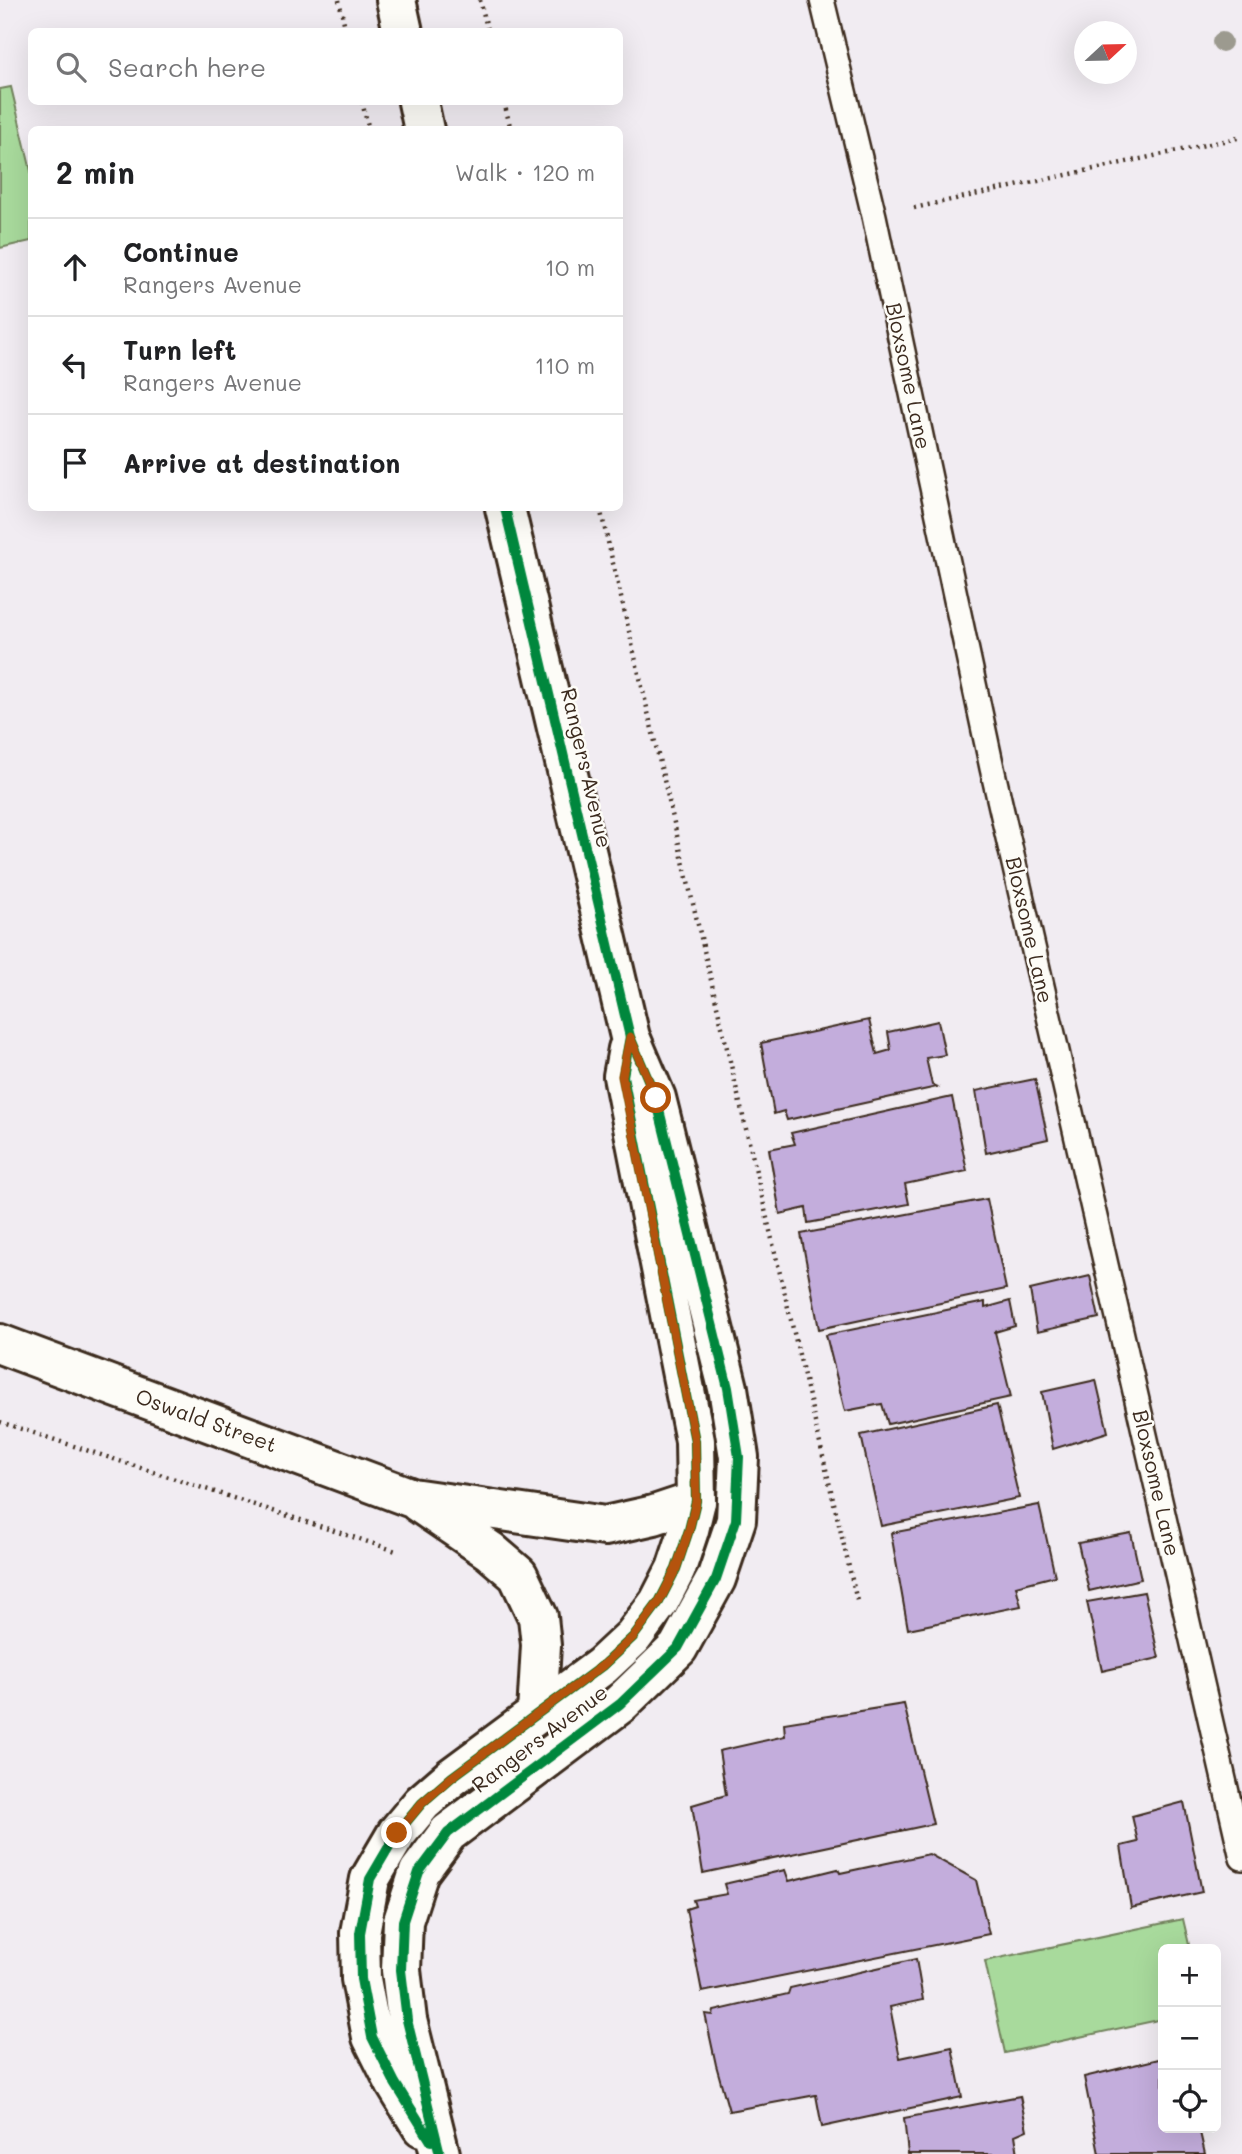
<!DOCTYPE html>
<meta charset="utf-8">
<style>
body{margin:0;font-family:Mali,sans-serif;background:#f2f2f2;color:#202124}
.controls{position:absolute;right:21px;bottom:21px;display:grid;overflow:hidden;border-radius:10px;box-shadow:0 7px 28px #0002}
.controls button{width:63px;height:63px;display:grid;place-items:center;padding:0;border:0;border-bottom:2px solid #e0e0e0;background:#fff;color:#202124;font:35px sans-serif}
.compass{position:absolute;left:1074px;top:21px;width:63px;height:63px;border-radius:50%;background:#fff;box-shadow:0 7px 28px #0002;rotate:68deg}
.stop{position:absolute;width:21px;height:21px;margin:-16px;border:5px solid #b45309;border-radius:50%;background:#fff}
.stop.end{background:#b45309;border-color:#fff;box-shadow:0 2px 7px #0008}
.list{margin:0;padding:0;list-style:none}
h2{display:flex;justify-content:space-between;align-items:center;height:91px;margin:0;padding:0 28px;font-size:30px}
h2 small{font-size:23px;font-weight:400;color:#757577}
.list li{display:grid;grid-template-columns:46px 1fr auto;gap:21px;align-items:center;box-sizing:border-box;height:98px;padding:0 28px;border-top:2px solid #e0e0e0}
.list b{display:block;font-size:26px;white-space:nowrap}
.list p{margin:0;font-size:23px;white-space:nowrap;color:#757577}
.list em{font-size:23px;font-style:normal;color:#757577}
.icon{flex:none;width:38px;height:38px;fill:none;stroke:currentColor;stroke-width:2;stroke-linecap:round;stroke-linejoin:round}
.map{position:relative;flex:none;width:1242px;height:2154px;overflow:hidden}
.search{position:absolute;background:#fff;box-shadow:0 7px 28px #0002;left:28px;top:28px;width:595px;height:77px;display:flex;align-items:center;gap:18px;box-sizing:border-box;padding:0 24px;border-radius:10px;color:#757577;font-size:26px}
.panel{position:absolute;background:#fff;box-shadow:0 7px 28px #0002;left:28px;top:126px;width:595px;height:385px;border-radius:10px}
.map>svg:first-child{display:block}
.green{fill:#a8da9c;stroke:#72825d;stroke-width:2}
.building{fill:#c3addc;stroke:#3b2a1e;stroke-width:2}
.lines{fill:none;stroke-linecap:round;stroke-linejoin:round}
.lane-casing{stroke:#3b2a1e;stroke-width:28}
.street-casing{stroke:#3b2a1e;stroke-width:44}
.secondary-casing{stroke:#3b2a1e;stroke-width:44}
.path{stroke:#3b2a1e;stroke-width:4.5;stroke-dasharray:2 5;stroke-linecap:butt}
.lane{stroke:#fdfcf7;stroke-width:23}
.street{stroke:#fdfcf7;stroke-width:38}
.secondary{stroke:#fdfcf7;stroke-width:38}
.cycleway-casing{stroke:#fdfcf7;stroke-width:15}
.cycleway{stroke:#00873e;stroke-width:10}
.tree{fill:#9c9a8f}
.route{stroke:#b45309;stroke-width:9}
.labels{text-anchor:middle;stroke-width:5;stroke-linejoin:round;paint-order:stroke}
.street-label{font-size:21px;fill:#3b2a1e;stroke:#fdfcf7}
</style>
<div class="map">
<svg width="1242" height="2154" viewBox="0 0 1242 2154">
<rect width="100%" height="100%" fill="#f1ecf2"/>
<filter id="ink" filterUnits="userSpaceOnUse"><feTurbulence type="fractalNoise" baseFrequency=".0143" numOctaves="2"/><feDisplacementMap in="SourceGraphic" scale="14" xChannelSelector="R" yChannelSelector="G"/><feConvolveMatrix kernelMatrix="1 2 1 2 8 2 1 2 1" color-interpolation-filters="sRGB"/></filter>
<g filter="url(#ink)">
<path class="green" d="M11 87 31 171V241L0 248V89Z
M1183 1919 1190 1949H1163V2019L1005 2053 985 1961Z"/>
<path class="building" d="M869 1020 877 1054 891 1050 888 1032 938 1021 945 1055 926 1058 932 1085 937 1087 787 1120 784 1111 774 1114 761 1043Z
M1035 1079 1048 1139 986 1153 976 1091Z
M952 1097 967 1171 905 1184 909 1204 808 1223 806 1208 780 1214 769 1149 795 1144 791 1133Z
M987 1199 1006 1289 819 1329 801 1234Z
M1090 1276 1099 1318 1037 1332 1030 1290Z
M1010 1301 1015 1326 995 1332 1011 1397 888 1424 882 1404 845 1411 826 1335 985 1302V1308Z
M1096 1380 1108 1432 1053 1449 1042 1392Z
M997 1405 1019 1498 881 1526 861 1435Z
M1039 1505 1055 1576 1016 1586 1021 1606 908 1629 891 1533Z
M1131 1533 1141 1579 1089 1591 1078 1543Z
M1144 1592 1159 1658 1102 1671 1087 1602Z
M904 1704 933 1824 703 1873 692 1805 726 1795 719 1751 785 1736 784 1723Z
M1184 1802 1202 1892 1131 1908 1121 1846 1138 1842 1132 1816Z
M929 1854 976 1880 989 1934 702 1992 686 1909 695 1906 693 1900 727 1894 724 1884 785 1870 789 1881 838 1869 840 1873Z
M916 1959 923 2000 890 2007 900 2058 952 2047 962 2097 822 2127 816 2095 729 2111 716 2065 705 2014 713 2015 714 2011 788 1994 790 1988Z
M1163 2058V2128H1199L1205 2154H1099L1084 2077Z
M1020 2096 1027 2130 1015 2135 1018 2154H908L904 2118Z"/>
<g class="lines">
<defs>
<path id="lane" d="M822 0 874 216 992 768 1242 1858"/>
<path id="street" d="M0 1344 412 1498 605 1526 654 1515 696 1501
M418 1502 490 1551 518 1575 538 1617 541 1645 537 1714"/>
<path id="secondary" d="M396 0 403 32
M418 102 424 130
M422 2127 395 2083 372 2037 361 1979 360 1933 370 1879 397 1833 422 1803 452 1777 602 1666 633 1637 659 1602 676 1569 689 1530 696 1501 695 1441 623 1076 628 1049
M440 2154 407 2020 401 1970 403 1921 419 1872 448 1833 620 1704 678 1648 716 1579 736 1520 739 1457 728 1388 656 1098 630 1037 505 508"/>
</defs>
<use href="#lane" class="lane-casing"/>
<use href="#street" class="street-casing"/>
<use href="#secondary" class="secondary-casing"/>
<path class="path" d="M339 0 346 32
M480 0 488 32
M362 102 369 130
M504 102 511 130
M914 208 1242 137
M600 508 857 1601
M0 1422 399 1552"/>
<use href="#lane" class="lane"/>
<use href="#street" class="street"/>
<use href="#secondary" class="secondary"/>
<defs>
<path id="cycleway" d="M431 2141 395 2083 372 2037 361 1979 360 1933 370 1879 397 1833 422 1803 452 1777 602 1666 633 1637 659 1602 676 1569 689 1530 696 1501 695 1441 623 1076 630 1037
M440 2154 407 2020 401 1970 403 1921 419 1872 448 1833 620 1704 678 1648 716 1579 736 1520 739 1457 728 1388 656 1098 630 1037 505 508"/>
</defs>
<use href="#cycleway" class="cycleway-casing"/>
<use href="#cycleway" class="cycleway"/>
</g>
<circle class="tree" cx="1222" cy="42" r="10"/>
</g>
<g class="lines" filter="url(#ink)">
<path class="route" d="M397 1833 422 1803 452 1777 602 1666 633 1637 659 1602 676 1569 689 1530 696 1501 695 1441 622 1076 630 1037 656 1098"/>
</g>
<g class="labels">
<g class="street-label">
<text transform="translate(908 376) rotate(78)" y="7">Bloxsome Lane</text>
<text transform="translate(586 768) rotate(77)" y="7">Rangers Avenue</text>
<text transform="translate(1029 930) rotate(77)" y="7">Bloxsome Lane</text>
<text transform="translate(206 1421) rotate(20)" y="7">Oswald Street</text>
<text transform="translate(1156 1483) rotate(77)" y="7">Bloxsome Lane</text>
<text transform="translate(540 1739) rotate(-37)" y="7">Rangers Avenue</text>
</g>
</g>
</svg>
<div class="controls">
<button>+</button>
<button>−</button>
<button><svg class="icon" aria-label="locate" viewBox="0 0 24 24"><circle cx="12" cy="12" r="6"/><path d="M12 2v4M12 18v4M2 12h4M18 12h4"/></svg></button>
</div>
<svg class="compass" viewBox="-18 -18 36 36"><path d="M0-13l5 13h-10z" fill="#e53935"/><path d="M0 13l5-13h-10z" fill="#757577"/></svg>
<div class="stop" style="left:656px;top:1098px"></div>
<div class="stop end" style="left:397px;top:1833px"></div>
<div class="search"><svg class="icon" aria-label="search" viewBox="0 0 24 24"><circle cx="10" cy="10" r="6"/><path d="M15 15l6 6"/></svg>Search here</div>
<section class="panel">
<h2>2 min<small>Walk · 120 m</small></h2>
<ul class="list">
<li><svg class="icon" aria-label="ahead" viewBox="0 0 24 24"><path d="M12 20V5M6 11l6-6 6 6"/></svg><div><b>Continue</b><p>Rangers Avenue</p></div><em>10 m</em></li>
<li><svg class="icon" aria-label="left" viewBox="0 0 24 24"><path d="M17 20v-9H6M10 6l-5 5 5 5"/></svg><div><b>Turn left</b><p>Rangers Avenue</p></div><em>110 m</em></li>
<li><svg class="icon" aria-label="arrive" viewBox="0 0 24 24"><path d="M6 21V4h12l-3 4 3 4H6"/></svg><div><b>Arrive at destination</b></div></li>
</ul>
</section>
</div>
